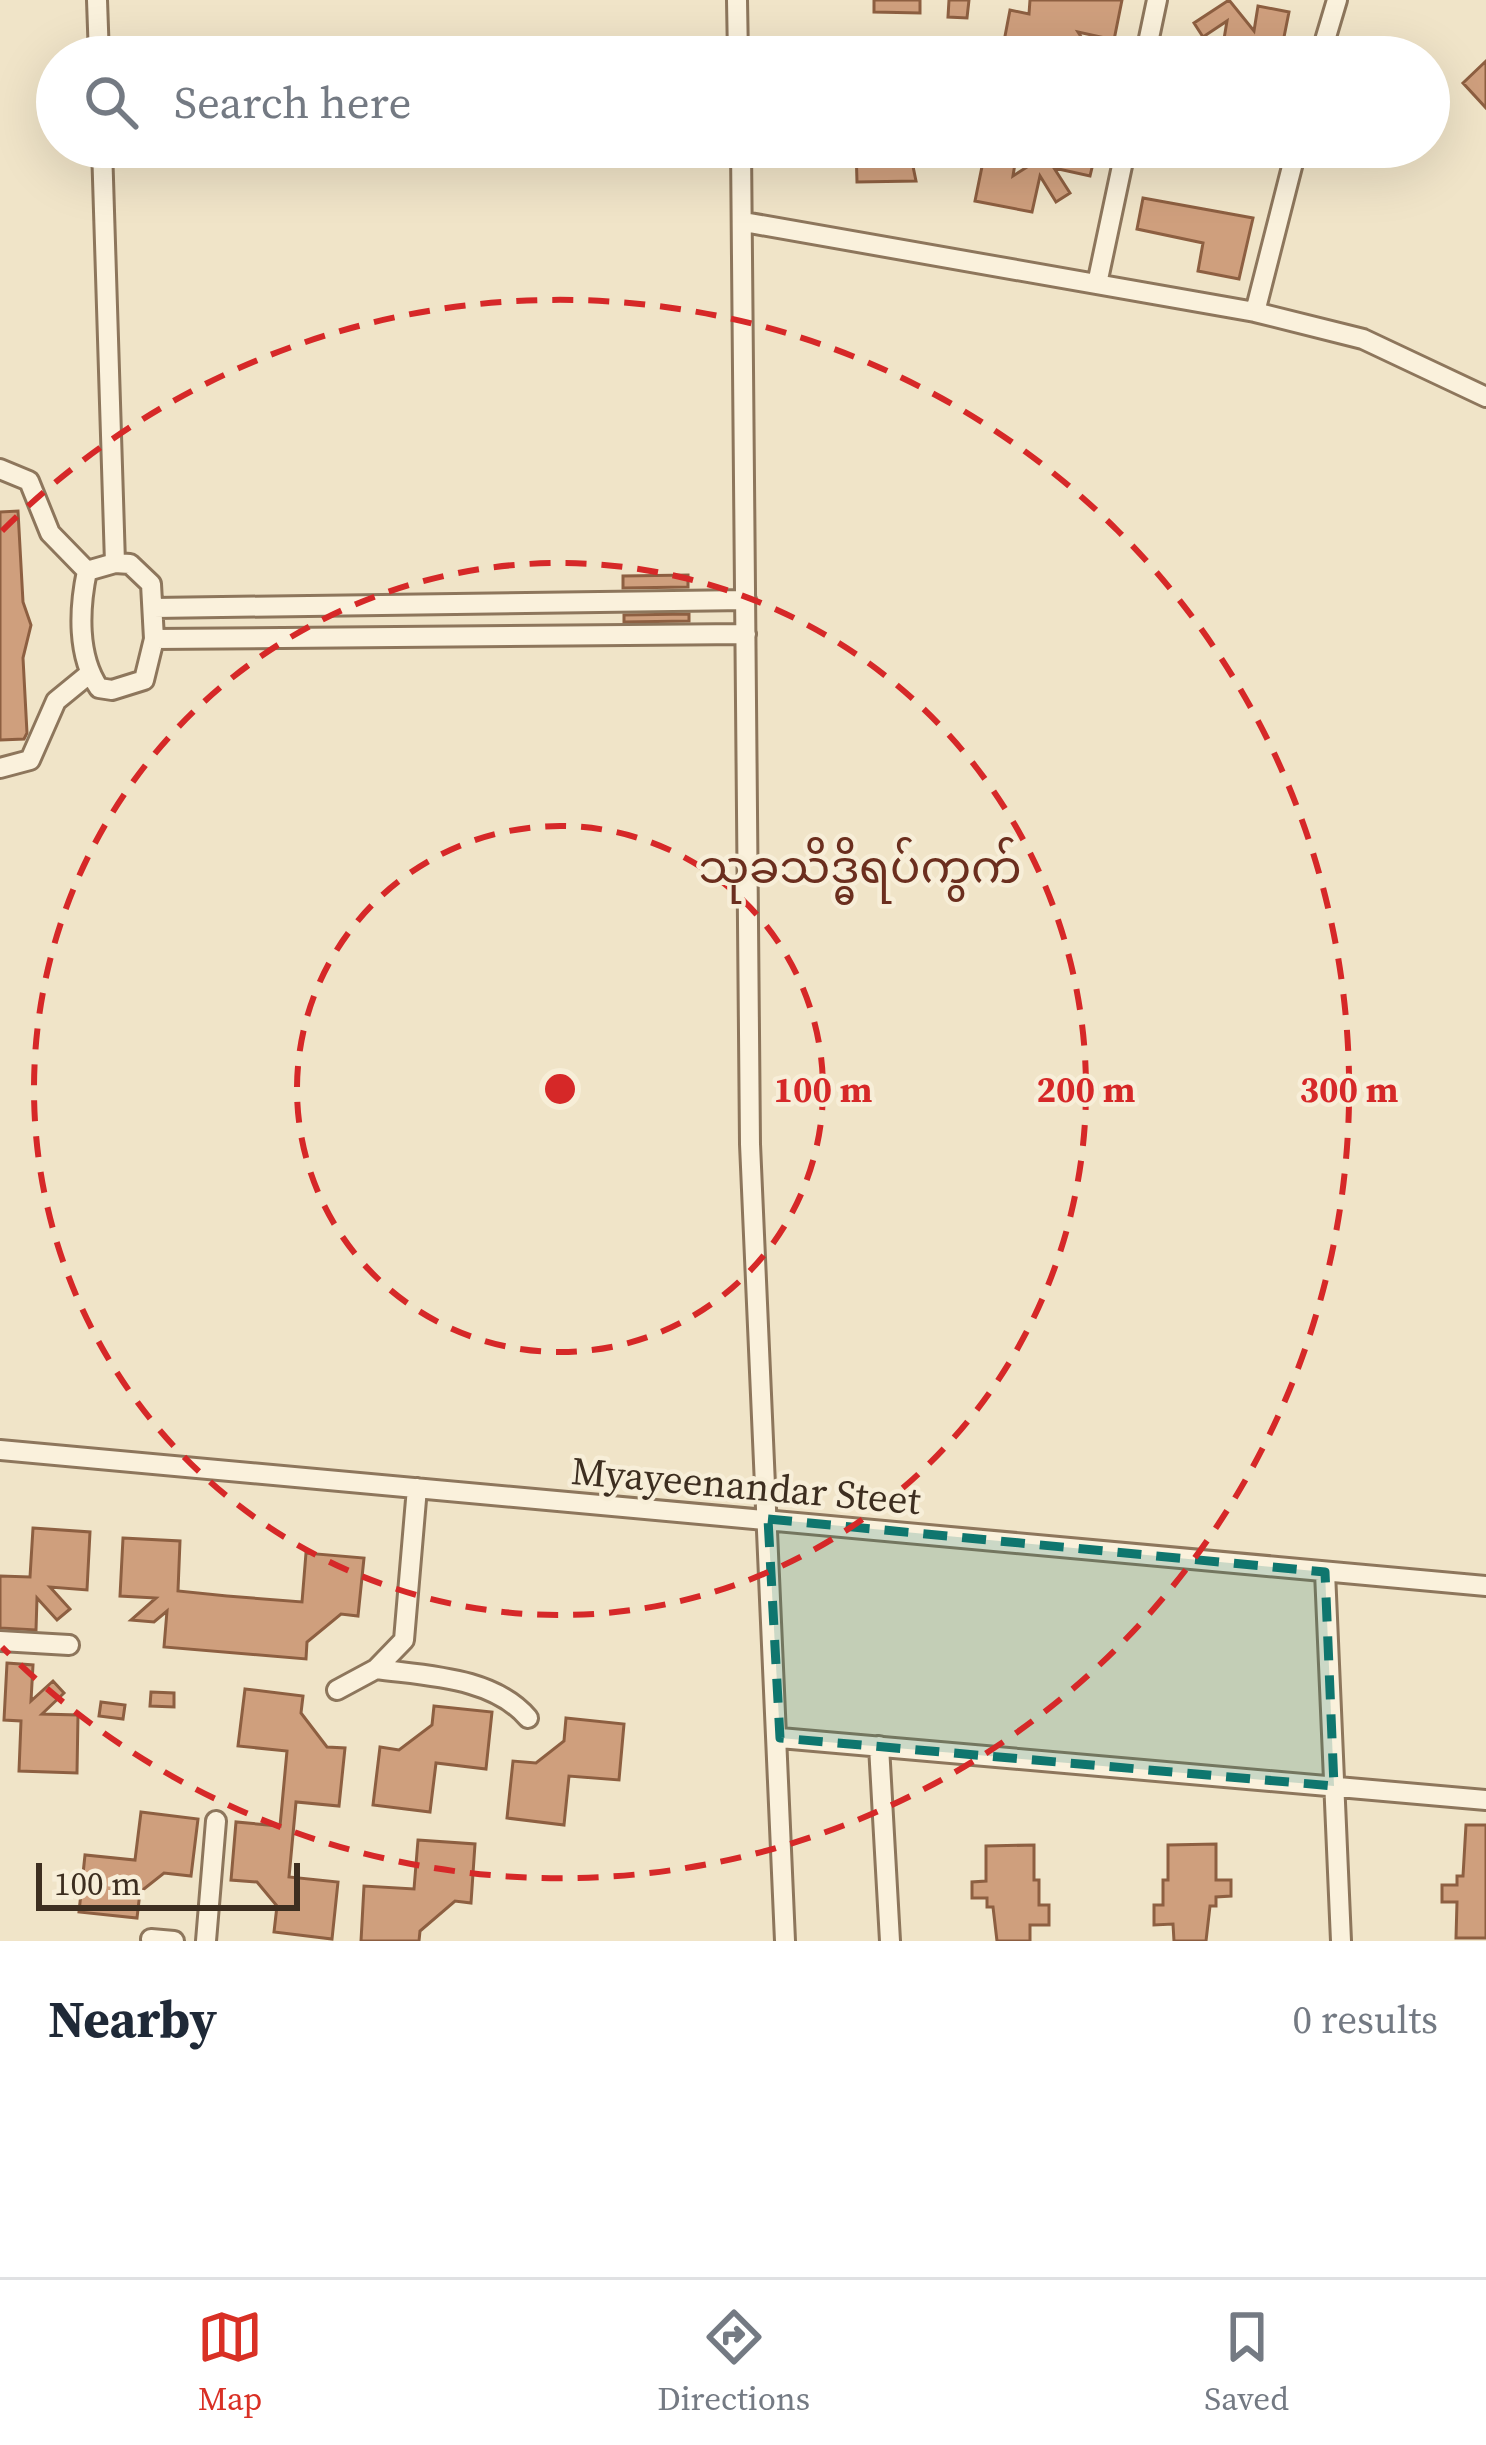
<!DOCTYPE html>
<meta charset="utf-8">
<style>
body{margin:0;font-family:"Source Serif 4","Noto Sans Myanmar",serif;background:#f2f2f3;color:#1f2937}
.scale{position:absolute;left:36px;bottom:30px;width:264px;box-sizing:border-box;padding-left:12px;border:6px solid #3d2e20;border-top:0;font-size:33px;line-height:42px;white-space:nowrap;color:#3d2e20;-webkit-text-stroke:9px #f7eed8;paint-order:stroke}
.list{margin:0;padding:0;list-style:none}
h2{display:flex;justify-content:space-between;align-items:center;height:156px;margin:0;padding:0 48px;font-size:51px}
h2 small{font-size:39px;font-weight:400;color:#747a83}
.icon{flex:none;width:66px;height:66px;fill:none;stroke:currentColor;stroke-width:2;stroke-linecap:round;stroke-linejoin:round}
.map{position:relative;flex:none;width:1486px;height:1941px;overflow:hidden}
.search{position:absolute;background:#fff;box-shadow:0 12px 48px #0002;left:36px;right:36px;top:36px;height:132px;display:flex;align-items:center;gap:30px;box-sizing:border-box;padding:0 42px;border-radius:66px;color:#747a83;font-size:45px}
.sheet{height:336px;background:#fff}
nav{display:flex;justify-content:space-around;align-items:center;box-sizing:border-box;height:168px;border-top:3px solid #e0e1e3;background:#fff;font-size:33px;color:#747a83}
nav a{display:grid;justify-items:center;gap:6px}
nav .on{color:#d93025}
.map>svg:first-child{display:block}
.building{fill:#cf9f7d;stroke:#8d5f41;stroke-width:3}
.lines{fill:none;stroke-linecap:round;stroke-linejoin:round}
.minor-casing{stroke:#8d765c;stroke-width:24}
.minor{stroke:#faf1dc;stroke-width:18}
.marked{fill:#0f766e;fill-opacity:0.2;stroke:#0f766e;stroke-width:9;stroke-dasharray:24 15;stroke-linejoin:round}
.ring{fill:none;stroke:#d62828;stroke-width:6;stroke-dasharray:21 15}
.labels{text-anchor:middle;stroke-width:9;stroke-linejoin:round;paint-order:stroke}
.street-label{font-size:39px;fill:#3d2e20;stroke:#f7eed8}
.quarter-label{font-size:45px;fill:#6b2e1e;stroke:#f7eed8}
.centre{fill:#d62828;stroke:#f7eed8;stroke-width:6}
.ring-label{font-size:36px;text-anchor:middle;font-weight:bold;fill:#d62828;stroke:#f7eed8;stroke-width:9;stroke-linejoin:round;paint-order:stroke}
</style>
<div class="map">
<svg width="1486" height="1941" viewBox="0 0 1486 1941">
<rect width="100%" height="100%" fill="#f0e4c8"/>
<path class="building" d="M874 0H920V13L874 12Z
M949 0H969L967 18 948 17Z
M1030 0H1122L1114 40 1078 32 1094 57H1001L1010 10 1029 14Z
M1229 0 1254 31 1258 6 1289 12 1280 57H1221L1227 21 1203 37 1194 23Z
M1486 61V108L1463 83Z
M832 147H855L836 166 824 155Z
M856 147H909L916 181 857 182Z
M986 147 1017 151 1013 176 1057 148 1096 151 1090 176 1054 168 1070 193 1056 202 1040 176 1032 212 975 201Z
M1143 198 1253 218 1239 279 1198 271 1203 243 1137 229Z
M18 511 23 602 31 625 23 658 27 733 24 739 0 740V512Z
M688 575V587L623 588V576Z
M689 614V621L624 622V615Z
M33 1528 90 1532 87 1590 50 1587 70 1609 57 1620 37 1598 36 1630 0 1628V1576L30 1577Z
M123 1538 180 1541 178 1591 227 1596 302 1602 306 1553 364 1558 358 1616 341 1614 307 1642 306 1659 164 1647 167 1611 154 1622 131 1620 156 1598 120 1596Z
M7 1663 33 1665 31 1701 53 1681 64 1693 42 1714 78 1715 77 1773 19 1771 21 1721 4 1720Z
M245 1689 303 1696 301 1713 327 1747 345 1748 339 1806 296 1802 289 1877 338 1882 332 1939 274 1932 277 1906 257 1882 231 1880 236 1822 280 1826 287 1751 238 1746Z
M151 1692 174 1693V1707L150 1706Z
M101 1702 125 1705 123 1719 99 1716Z
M434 1706 492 1712 486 1769 436 1763 430 1812 373 1805 380 1747 399 1750 432 1725Z
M566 1718 624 1724 619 1780 569 1776 564 1825 507 1818 513 1761 536 1763 564 1741Z
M141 1812 198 1819 191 1876 164 1873 140 1892 137 1918 79 1912 85 1855 135 1860Z
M1466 1825H1486V1938H1456L1457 1902H1442V1885H1457V1876H1463Z
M418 1840 475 1844 471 1903 455 1901 420 1931 419 1941H361L364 1886 414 1889Z
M1216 1844V1880H1231V1896L1216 1897V1906H1210L1206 1941H1174L1173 1924 1154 1925V1905H1163V1880H1168V1845Z
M1034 1845V1880H1039V1905H1049V1925H1030V1941H997L993 1907H987V1898H972V1882L986 1881V1846Z"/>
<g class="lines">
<defs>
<path id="minor" d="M97 0 99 57
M737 0 738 57
M1145 57 1157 0
M1320 57 1337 0
M102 147 115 563
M741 147 750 1144 785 1941
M744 222 1255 312 1363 339 1486 397
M1097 284 1126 147
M1255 312 1297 147
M0 469 29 481 50 533 87 571
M115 563 130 564 151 584 154 639 144 680 112 690 99 688C77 656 79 609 87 571Z
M154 608 746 600
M154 639 746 634
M0 768 30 760 56 701 89 674
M0 1450 1486 1586
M1325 1572 1341 1941
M0 1641 69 1645
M376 1669C427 1676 493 1677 528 1718
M337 1690 376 1669 404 1640 417 1488
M780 1738 1486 1800
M879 1746 890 1941
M151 1939 174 1941
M206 1941 216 1821"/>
</defs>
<use href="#minor" class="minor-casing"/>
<use href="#minor" class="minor"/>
</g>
<path class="marked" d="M768 1519 1325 1572 1334 1786 780 1738Z"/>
<g class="ring">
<circle cx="560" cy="1089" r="263"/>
<circle cx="560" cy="1089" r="526"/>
<path d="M2 531A789 789 0 1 1 2 1647"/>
</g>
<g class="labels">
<g class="street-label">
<text transform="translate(746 1485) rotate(5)" y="14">Myayeenandar Steet</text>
</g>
<g class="quarter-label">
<text x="860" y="883">သုခသိဒ္ဓိရပ်ကွက်</text>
</g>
</g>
<circle cx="560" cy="1089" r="18" class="centre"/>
<g class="ring-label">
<text x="823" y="1102">100 m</text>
<text x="1086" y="1102">200 m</text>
<text x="1349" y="1102">300 m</text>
</g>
</svg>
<div class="scale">100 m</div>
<div class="search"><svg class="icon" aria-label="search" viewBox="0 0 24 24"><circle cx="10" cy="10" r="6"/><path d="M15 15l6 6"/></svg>Search here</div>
</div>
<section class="sheet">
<h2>Nearby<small>0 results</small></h2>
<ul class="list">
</ul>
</section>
<nav>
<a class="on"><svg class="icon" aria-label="map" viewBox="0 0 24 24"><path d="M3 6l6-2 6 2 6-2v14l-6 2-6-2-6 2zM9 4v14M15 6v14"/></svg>Map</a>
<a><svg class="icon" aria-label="directions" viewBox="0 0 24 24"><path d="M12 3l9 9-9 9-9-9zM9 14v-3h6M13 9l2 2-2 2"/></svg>Directions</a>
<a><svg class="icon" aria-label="saved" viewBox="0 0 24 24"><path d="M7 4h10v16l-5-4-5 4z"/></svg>Saved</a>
</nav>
